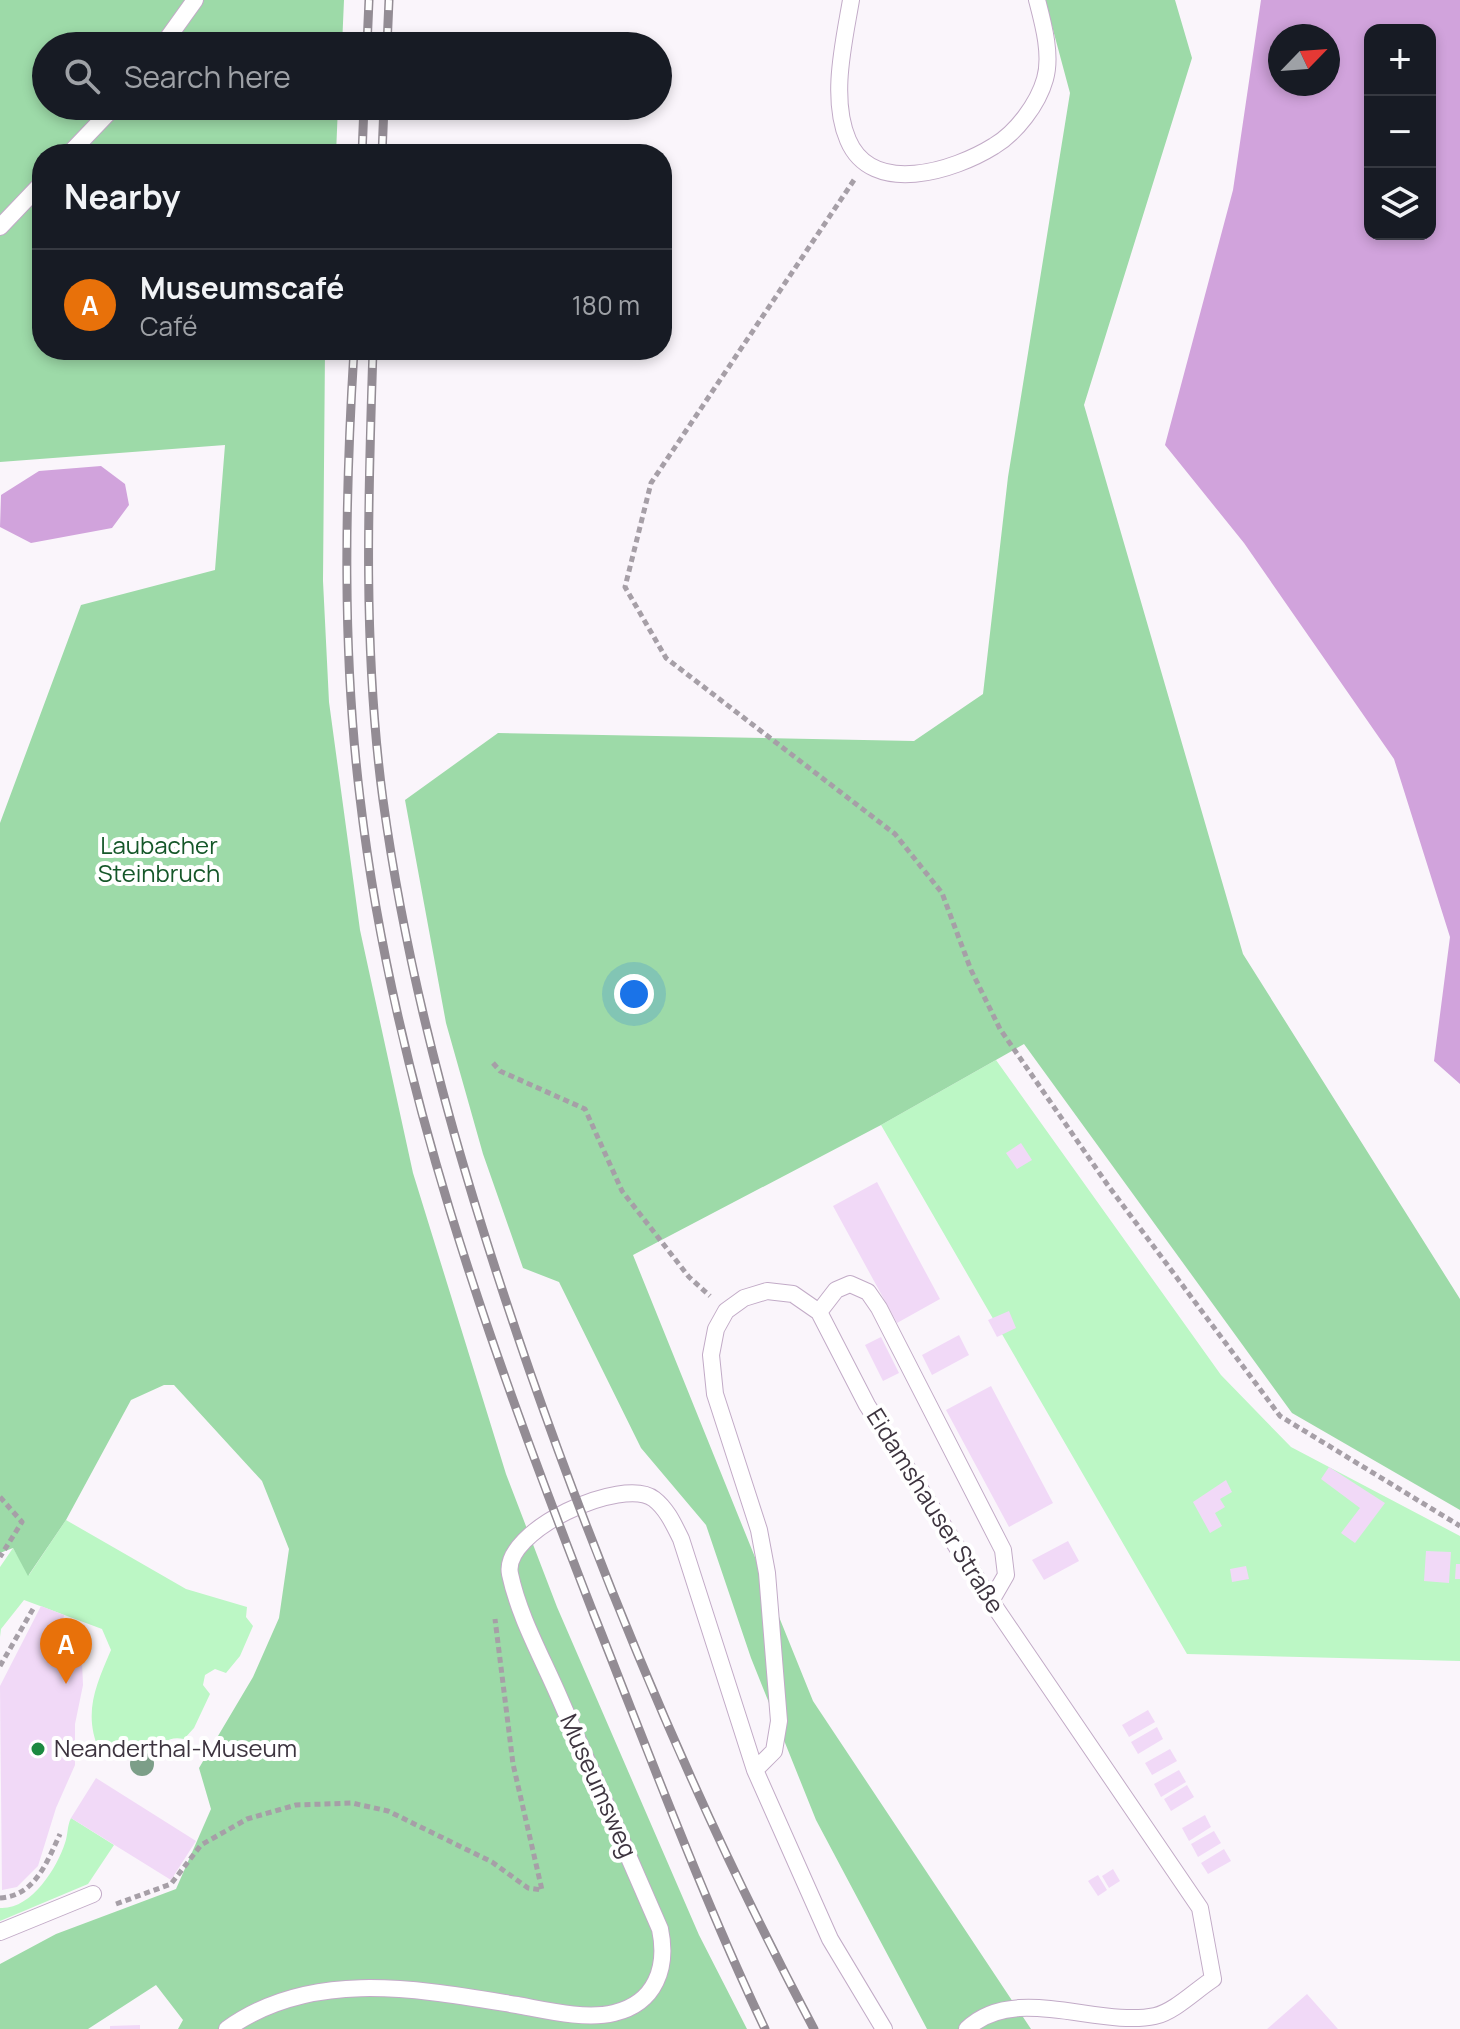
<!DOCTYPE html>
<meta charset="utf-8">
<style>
body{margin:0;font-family:Manrope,sans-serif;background:#20242c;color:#f1f3f6}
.controls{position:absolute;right:24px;top:24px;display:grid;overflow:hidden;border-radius:16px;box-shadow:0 4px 12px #0003}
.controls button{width:72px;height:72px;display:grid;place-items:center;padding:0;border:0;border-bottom:2px solid #363941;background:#171b24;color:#f1f3f6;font:40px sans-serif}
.compass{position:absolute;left:1268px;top:24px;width:72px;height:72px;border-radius:50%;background:#171b24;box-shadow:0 4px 12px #0003;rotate:65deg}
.you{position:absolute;left:634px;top:994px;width:28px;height:28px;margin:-20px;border:6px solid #fff;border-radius:50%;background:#1a73e8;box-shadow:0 0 0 12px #1a73e833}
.badge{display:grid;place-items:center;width:52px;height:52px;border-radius:50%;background:#1c8941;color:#fff;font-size:26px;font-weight:700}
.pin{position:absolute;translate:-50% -66px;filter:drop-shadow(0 2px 4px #0008)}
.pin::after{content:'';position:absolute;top:42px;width:28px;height:24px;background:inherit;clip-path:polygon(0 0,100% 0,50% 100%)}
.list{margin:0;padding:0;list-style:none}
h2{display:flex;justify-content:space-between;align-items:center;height:104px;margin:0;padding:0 32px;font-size:34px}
h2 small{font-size:26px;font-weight:400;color:#9ea1a6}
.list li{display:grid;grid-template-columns:52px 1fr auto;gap:24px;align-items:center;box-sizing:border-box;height:112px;padding:0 32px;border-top:2px solid #363941}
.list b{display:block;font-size:30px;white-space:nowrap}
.list p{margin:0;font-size:26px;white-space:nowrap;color:#9ea1a6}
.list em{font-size:26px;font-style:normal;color:#9ea1a6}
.icon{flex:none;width:44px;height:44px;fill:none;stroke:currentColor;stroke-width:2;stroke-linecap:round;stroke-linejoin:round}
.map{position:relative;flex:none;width:1460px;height:2029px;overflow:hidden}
.search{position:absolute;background:#171b24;box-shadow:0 4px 12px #0003;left:32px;top:32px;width:640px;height:88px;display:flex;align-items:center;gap:20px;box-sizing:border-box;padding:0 28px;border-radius:44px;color:#9ea1a6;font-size:30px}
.panel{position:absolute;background:#171b24;box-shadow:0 4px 12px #0003;left:32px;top:144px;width:640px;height:216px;border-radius:32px}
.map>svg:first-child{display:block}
.green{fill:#bcf7c5}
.forest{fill:#9ddaa8}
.water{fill:#d1a3dc;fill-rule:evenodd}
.building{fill:#f1d9f7}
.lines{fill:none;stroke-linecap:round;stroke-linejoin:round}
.lane-casing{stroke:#c2abc7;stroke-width:18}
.path{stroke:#a69fa7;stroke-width:5;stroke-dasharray:6 4;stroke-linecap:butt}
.lane{stroke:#fff;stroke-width:16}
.rail-casing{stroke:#938c94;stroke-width:9}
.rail{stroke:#fff;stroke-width:6;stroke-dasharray:18;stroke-linecap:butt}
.tree{fill:#7c9e88}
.poi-dot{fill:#1c8941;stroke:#fff;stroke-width:3}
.labels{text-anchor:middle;stroke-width:8;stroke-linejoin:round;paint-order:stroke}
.park-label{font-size:24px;fill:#155729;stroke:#fff}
.street-label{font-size:24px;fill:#3d343f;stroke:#fff}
.poi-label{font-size:24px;fill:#3d343f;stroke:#fff;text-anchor:start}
</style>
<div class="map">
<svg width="1460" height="2029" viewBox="0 0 1460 2029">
<rect width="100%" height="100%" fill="#faf5fb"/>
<path class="green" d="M996 1060 1221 1375 1291 1447 1460 1536V1661L1187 1654 881 1125Z
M66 1520 186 1589 247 1607 246 1617 253 1626 240 1656 226 1673 215 1669 205 1675 203 1685 210 1694 194 1728 184 1739C169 1736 164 1742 155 1753L99 1750C83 1713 96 1685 111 1650L102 1629 24 1600 1 1629 0 1637V1567L13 1548 29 1575Z
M71 1818 114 1845 88 1884 0 1921V1908C31 1910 57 1868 65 1843 68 1835 67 1826 71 1818Z"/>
<path class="forest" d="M0 0H344L342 46H46V106H338L336 154H42V350H325L323 581 329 702 360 930 413 1173 506 1474 557 1607 699 1935 747 2029H178L183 2020 156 1985 88 2029H0V1964L56 1934 176 1889 211 1809 199 1768 253 1677 279 1618 289 1549 262 1481 174 1385H164L131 1400 66 1520 28 1576 13 1548 0 1553V823L81 605 215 570 225 445 0 462Z
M1045 0H1175L1192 58 1084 405 1243 954 1460 1299V1510L1292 1413 1024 1044 881 1125 633 1255 813 1701 1031 2029H927L816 1820 751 1658 706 1525 641 1448 559 1282 523 1268 483 1154 446 1023 405 800 498 733 914 741 983 694 1008 477 1070 93Z"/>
<path class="water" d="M1261 0H1460V1084L1434 1061 1450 937 1394 759 1244 543 1165 445 1233 190ZM1370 30H1430V234H1370ZM1280 36H1328V84H1280Z
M101 466 125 484 129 505 112 528 31 543 0 527 1 495 39 471Z"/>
<path class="building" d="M1021 1143 1032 1160 1017 1169 1006 1153Z
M877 1182 940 1299 897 1323 833 1206Z
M1009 1311 1016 1328 997 1337 988 1320Z
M959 1335 969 1355 932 1375 922 1355Z
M881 1337 899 1373 883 1381 865 1345Z
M991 1386 1053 1503 1009 1527 946 1410Z
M1329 1467 1385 1503 1355 1543 1341 1533 1360 1508 1321 1479Z
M1226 1480 1232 1492 1220 1499 1225 1507 1215 1513 1222 1526 1210 1533 1193 1502Z
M1068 1541 1079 1561 1044 1580 1032 1560Z
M1426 1551 1451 1552 1449 1583 1424 1581Z
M1456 1564H1460V1579H1455Z
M1246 1566 1249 1579 1232 1582 1230 1569Z
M41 1606 64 1615 62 1629 72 1638 82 1662 83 1685 75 1724V1765L56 1808 38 1866 17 1887 2 1890 0 1686Z
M1148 1710 1155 1722 1129 1737 1122 1725Z
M1157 1727 1163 1739 1138 1754 1131 1742Z
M1170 1749 1177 1761 1152 1775 1145 1763Z
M1179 1770 1186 1782 1161 1797 1154 1784Z
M96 1778 196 1841 171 1880 71 1818Z
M1187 1785 1194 1797 1171 1811 1164 1799Z
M1205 1815 1211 1827 1189 1841 1182 1828Z
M1214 1831 1221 1843 1198 1857 1191 1844Z
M1224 1849 1231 1861 1208 1874 1201 1863Z
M1113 1869 1120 1881 1109 1888 1102 1876Z
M1098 1875 1107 1890 1098 1896 1088 1881Z
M1307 1994 1338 2029H1267Z
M140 2025V2029H110V2026Z"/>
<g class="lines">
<defs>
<path id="lane" d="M851 0C844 42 830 98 848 140 872 197 954 171 994 146 1016 133 1038 104 1045 79 1052 55 1043 23 1037 0
M162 46 195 0
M69 154 115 106
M0 227 42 183
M819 1312 836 1290 850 1284 868 1292 879 1308 1003 1550 1006 1575 991 1601
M755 1770 774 1751 779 1721 767 1573 759 1530 715 1394 711 1355 716 1329 726 1311 744 1298 767 1291 793 1294 819 1312 867 1405 991 1601 1200 1908 1213 1979C1196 1990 1174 2012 1155 2016 1099 2028 1014 1983 967 2029
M0 1932 93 1894
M227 2029C312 1968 419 1989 517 2005 545 2010 585 2020 614 2013 656 2003 668 1967 660 1929 627 1852 593 1776 560 1699 543 1659 519 1617 510 1574 501 1531 623 1475 654 1499 667 1509 674 1525 681 1539L755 1770 830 1939 884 2029"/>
</defs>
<use href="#lane" class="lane-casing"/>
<path class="path" d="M854 180 651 483 625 587 666 658 895 834 942 893 971 970 1000 1029 1107 1184 1280 1416 1460 1526
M493 1063 500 1071 585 1109 622 1191 689 1277 710 1296
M0 1497 22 1522 0 1557
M0 1666 33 1609
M0 1898C35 1896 47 1862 60 1834
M116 1904 171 1884 201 1845 247 1819 296 1805 352 1803 388 1811 492 1862 528 1888 542 1890 513 1764 495 1619"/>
<use href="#lane" class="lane"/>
<defs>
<path id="rail" d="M367 46 369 0
M387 46 389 0
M362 154 364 106
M382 154 384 106
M354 350C345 498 342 650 360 798 393 1081 491 1350 594 1615 649 1753 701 1894 765 2029
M373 350C368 500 363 651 383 800 410 997 465 1185 530 1372 609 1597 702 1819 814 2029"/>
</defs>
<use href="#rail" class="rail-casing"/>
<use href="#rail" class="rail"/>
</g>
<circle class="tree" cx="142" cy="1764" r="12"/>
<circle class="poi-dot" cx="38" cy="1749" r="8"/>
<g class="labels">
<g class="park-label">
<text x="159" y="854">Laubacher<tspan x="159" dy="28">Steinbruch</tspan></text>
</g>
<g class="street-label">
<text transform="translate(935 1511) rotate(58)" y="8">Eidamshauser Straße</text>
<text transform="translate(598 1786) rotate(66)" y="8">Museumsweg</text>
</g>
<g class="poi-label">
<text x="54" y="1757">Neanderthal-Museum</text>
</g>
</g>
</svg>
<div class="controls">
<button>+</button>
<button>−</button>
<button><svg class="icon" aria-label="layers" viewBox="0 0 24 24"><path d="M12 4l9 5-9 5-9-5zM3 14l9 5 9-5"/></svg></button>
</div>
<svg class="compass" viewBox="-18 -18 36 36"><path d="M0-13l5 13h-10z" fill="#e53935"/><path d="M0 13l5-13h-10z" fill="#9ea1a6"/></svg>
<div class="you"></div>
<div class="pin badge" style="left:66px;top:1684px;background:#e8710a">A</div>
<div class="search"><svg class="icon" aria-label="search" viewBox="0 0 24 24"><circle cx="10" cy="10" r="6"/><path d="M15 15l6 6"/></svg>Search here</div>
<section class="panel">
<h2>Nearby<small></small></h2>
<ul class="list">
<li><span class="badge" style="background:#e8710a">A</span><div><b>Museumscafé</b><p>Café</p></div><em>180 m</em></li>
</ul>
</section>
</div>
